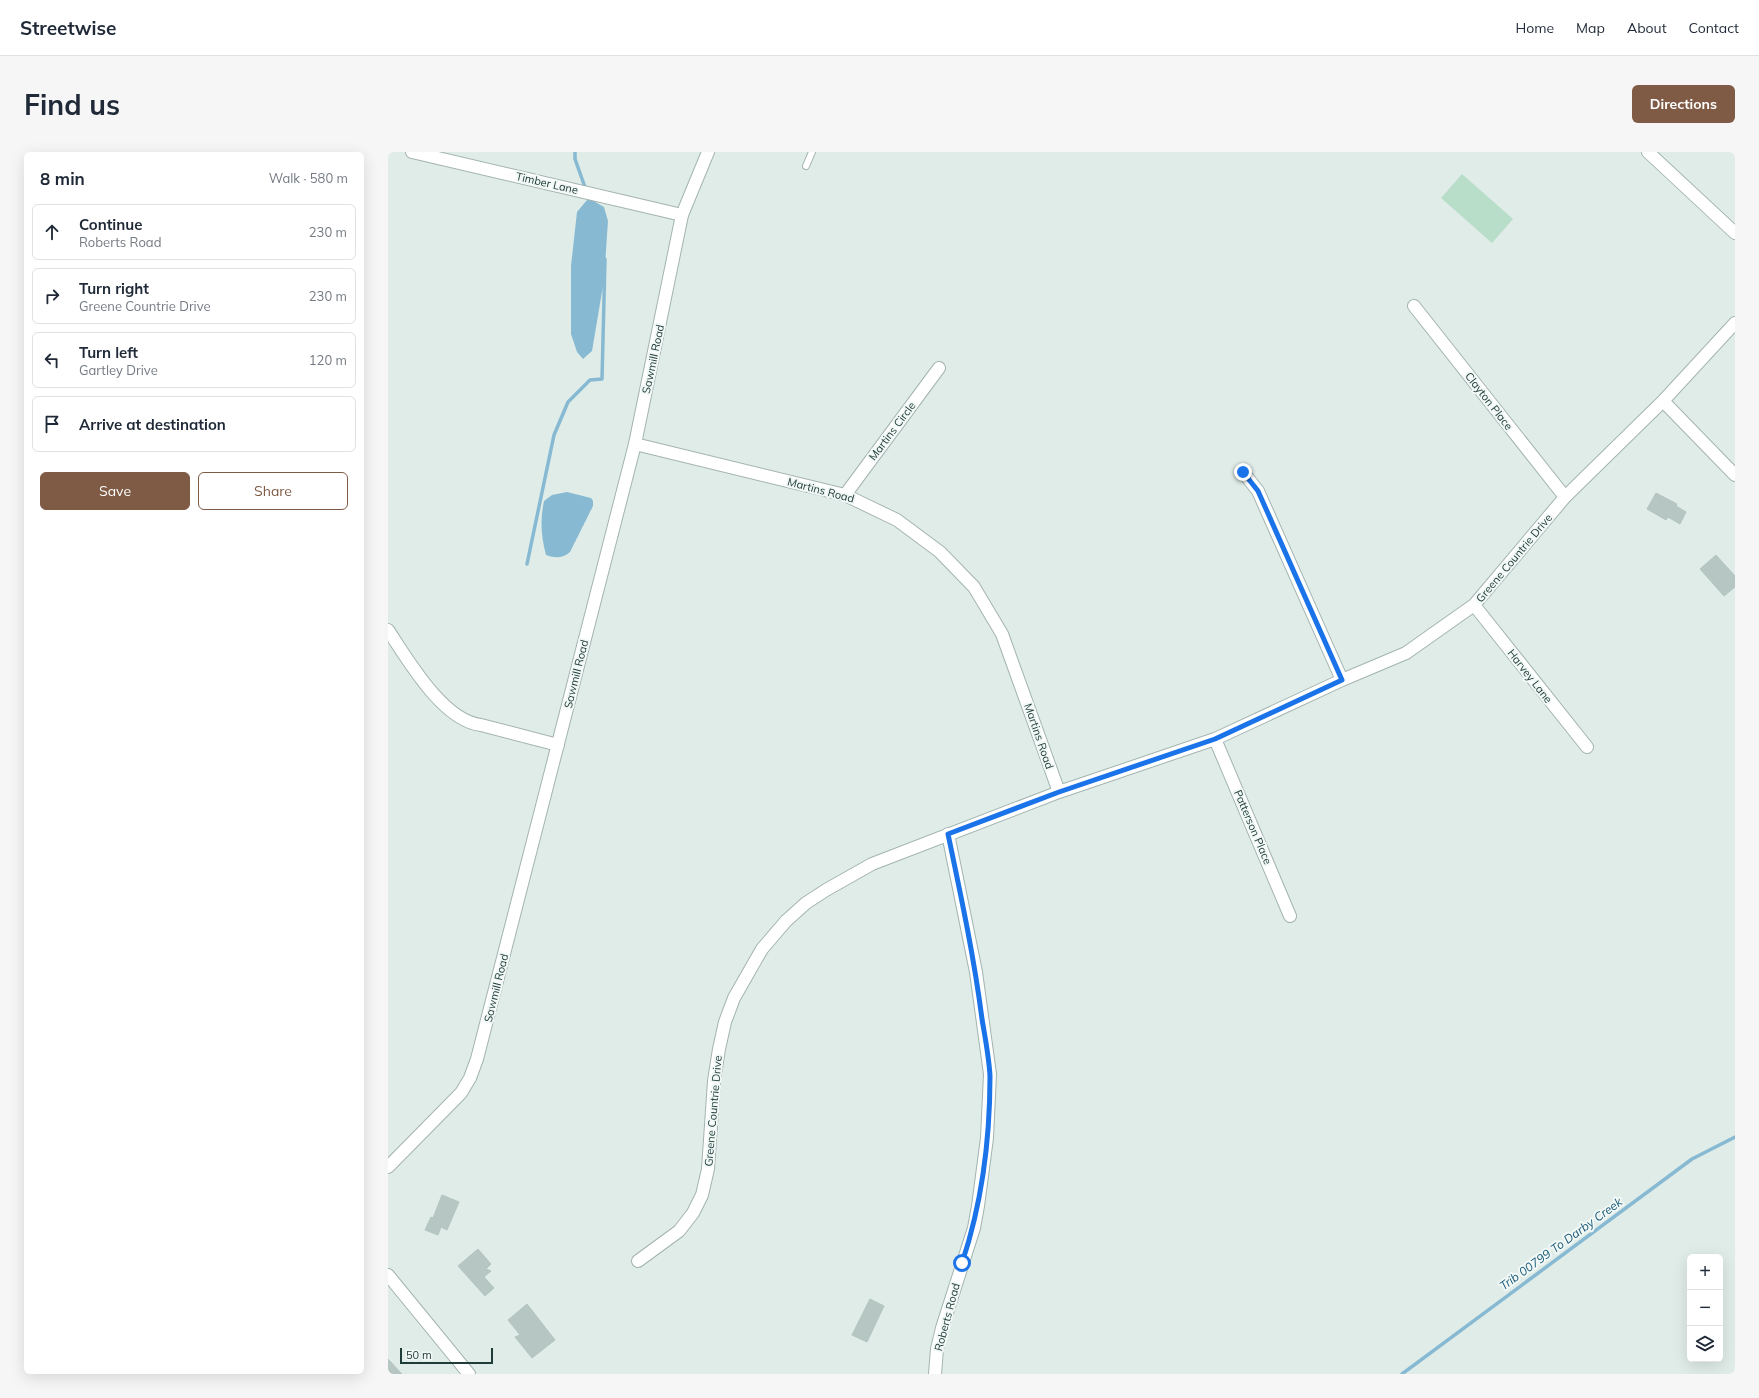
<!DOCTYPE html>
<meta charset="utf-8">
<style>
body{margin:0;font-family:Mulish,sans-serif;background:#f6f6f7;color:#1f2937}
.controls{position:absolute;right:12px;bottom:12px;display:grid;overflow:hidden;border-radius:6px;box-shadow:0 4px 16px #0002}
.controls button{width:36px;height:36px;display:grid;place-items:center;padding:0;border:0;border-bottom:1px solid #e0e1e3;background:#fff;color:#1f2937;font:20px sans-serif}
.scale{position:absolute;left:12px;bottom:10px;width:93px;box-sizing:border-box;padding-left:4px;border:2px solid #203c39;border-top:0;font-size:11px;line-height:14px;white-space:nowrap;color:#203c39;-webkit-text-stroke:3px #f1f8f6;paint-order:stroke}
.stop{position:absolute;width:12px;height:12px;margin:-9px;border:3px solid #1a73e8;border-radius:50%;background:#fff}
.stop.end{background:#1a73e8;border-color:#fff;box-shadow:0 1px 4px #0008}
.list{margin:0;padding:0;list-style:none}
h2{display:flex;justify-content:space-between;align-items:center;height:52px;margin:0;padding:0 16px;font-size:17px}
h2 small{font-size:13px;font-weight:400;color:#747a83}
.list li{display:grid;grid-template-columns:26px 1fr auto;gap:12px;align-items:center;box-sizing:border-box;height:56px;margin:0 8px 8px;padding:0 8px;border:1px solid #e0e1e3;border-radius:6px}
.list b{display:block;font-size:15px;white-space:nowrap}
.list p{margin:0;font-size:13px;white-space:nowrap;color:#747a83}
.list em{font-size:13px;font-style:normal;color:#747a83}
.actions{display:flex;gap:8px;padding:12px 16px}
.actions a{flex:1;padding:9px 0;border:1px solid #7f5a44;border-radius:6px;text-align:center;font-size:14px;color:#7f5a44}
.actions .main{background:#7f5a44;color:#fff}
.icon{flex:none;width:22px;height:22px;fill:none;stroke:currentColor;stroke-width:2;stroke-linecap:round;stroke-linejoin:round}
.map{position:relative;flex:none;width:1347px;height:1222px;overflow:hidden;border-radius:6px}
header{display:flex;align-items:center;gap:24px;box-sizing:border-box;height:56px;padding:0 20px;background:#fff;border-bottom:1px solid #e0e1e3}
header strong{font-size:19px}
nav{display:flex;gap:22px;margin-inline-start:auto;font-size:14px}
.intro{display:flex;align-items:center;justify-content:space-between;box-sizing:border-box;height:96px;padding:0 24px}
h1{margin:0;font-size:28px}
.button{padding:10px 18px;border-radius:6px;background:#7f5a44;color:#fff;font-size:14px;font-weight:700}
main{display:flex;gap:24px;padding:0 24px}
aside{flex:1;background:#fff;border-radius:6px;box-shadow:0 4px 16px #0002}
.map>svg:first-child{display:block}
.green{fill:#b8ddc8}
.water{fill:#87bad2}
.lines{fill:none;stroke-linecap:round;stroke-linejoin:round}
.stream{stroke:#87bad2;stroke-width:3.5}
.building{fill:#b6c6c2;stroke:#b3c5c1}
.service-casing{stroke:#a3b4b0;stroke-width:8}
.minor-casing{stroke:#a3b4b0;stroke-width:14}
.tertiary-casing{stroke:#a3b4b0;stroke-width:14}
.service{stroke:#fff;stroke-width:6}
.minor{stroke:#fff;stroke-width:12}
.tertiary{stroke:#fff;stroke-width:12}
.route{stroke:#1a73e8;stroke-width:5}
.labels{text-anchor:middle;stroke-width:4;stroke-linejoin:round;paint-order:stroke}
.street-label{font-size:11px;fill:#203c39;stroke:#f1f8f6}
.water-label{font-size:12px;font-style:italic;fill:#195a79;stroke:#f1f8f6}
</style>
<header>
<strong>Streetwise</strong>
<nav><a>Home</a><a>Map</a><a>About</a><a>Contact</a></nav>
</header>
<div class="intro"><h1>Find us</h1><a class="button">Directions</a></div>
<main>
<aside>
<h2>8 min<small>Walk · 580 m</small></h2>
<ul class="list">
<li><svg class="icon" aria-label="ahead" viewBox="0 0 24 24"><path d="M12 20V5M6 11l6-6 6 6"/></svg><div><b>Continue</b><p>Roberts Road</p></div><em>230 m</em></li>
<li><svg class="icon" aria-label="right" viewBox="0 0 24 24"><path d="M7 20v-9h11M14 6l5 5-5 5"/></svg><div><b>Turn right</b><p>Greene Countrie Drive</p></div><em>230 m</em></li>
<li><svg class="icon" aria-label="left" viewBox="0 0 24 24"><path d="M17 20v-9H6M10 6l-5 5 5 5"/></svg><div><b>Turn left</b><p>Gartley Drive</p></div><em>120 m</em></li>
<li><svg class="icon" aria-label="arrive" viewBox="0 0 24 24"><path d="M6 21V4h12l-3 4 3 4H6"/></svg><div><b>Arrive at destination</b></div></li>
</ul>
<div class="actions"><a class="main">Save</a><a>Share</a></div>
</aside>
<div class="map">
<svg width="1347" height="1222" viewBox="0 0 1347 1222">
<rect width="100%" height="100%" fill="#e0ece8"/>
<path class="green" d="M1074 22 1125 67 1104 91 1053 46Z"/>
<path class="water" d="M202 47 216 55 220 69 216 128 204 199 195 207 189 200 183 182V114L189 60 199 48Z
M179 340 203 346 205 349V354L182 400C174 407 167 406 158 403 153 384 152 368 156 349L164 343Z"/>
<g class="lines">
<path class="stream" d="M187 0V7L198 38
M139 412 166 283 180 250 202 228 214 227 217 107
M1014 1222 1304 1007 1347 985"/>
</g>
<path class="building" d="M1268 341 1289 352 1288 354 1298 360 1292 372 1280 365 1278 368 1259 357Z
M1328 403 1347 424V435L1336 444 1312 417Z
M54 1043 71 1050 59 1078 53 1075 50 1083 37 1078 43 1065 45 1066Z
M90 1097 103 1112 98 1117 103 1119 96 1125 106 1136 97 1144 70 1114Z
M482 1147 496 1154 479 1190 464 1183Z
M139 1152 167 1188 144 1206 127 1185 132 1183 120 1168Z
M0 1207 14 1222H0Z"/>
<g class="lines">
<defs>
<path id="service" d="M418 14 424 0"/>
<path id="minor" d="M24 0 294 63
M1260 0 1347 81
M1026 154 1177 345
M1275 249 1347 323
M247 292 457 343 509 368 552 400 586 435 614 482 671 640
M855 320 870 339 954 528
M457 343 551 216
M1086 453 1199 595
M0 478C20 508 55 569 93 573L170 593
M827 587 902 764
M250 1109 291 1079 305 1061 314 1043 320 1017 326 929 331 897 337 870 346 846 374 797 398 769 418 751 438 738 484 712 671 640 827 587 954 528 1018 501 1086 453 1177 345 1275 249 1347 171
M0 1123 81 1222
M547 1222 549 1197 554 1176 586 1076 590 1054 599 986 602 922 588 820 560 682"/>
<path id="tertiary" d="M0 1015 73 941 82 926 89 907 247 292 294 63 320 0"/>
</defs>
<use href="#service" class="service-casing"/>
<use href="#minor" class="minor-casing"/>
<use href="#tertiary" class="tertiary-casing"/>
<use href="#service" class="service"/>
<use href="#minor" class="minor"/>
<use href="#tertiary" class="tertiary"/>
</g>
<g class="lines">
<path class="route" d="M574 1111C594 1051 602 988 602 924 601 905 597 885 594 867 586 805 573 744 560 682L671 640 827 587 954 528 870 339 855 320"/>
</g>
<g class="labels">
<g class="street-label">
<text transform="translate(159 31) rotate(13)" y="4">Timber Lane</text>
<text transform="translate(265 207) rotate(-78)" y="4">Sawmill Road</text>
<text transform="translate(1101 249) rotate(52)" y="4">Clayton Place</text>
<text transform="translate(504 279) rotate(-53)" y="4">Martins Circle</text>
<text transform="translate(433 338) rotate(15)" y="4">Martins Road</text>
<text transform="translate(1126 406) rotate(-50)" y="4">Greene Countrie Drive</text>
<text transform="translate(188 522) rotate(-76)" y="4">Sawmill Road</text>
<text transform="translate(1142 524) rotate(52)" y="4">Harvey Lane</text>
<text transform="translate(651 584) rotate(71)" y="4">Martins Road</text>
<text transform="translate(865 675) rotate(67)" y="4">Patterson Place</text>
<text transform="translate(108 836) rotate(-76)" y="4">Sawmill Road</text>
<text transform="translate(325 959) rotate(-85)" y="4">Greene Countrie Drive</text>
<text transform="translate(559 1165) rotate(-75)" y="4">Roberts Road</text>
</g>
<g class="water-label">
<text transform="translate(1173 1092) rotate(-36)" y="4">Trib 00799 To Darby Creek</text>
</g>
</g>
</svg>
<div class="controls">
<button>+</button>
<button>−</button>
<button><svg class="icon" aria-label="layers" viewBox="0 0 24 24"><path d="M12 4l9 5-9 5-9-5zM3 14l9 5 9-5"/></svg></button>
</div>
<div class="scale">50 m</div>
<div class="stop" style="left:574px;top:1111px"></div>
<div class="stop end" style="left:855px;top:320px"></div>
</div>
</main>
